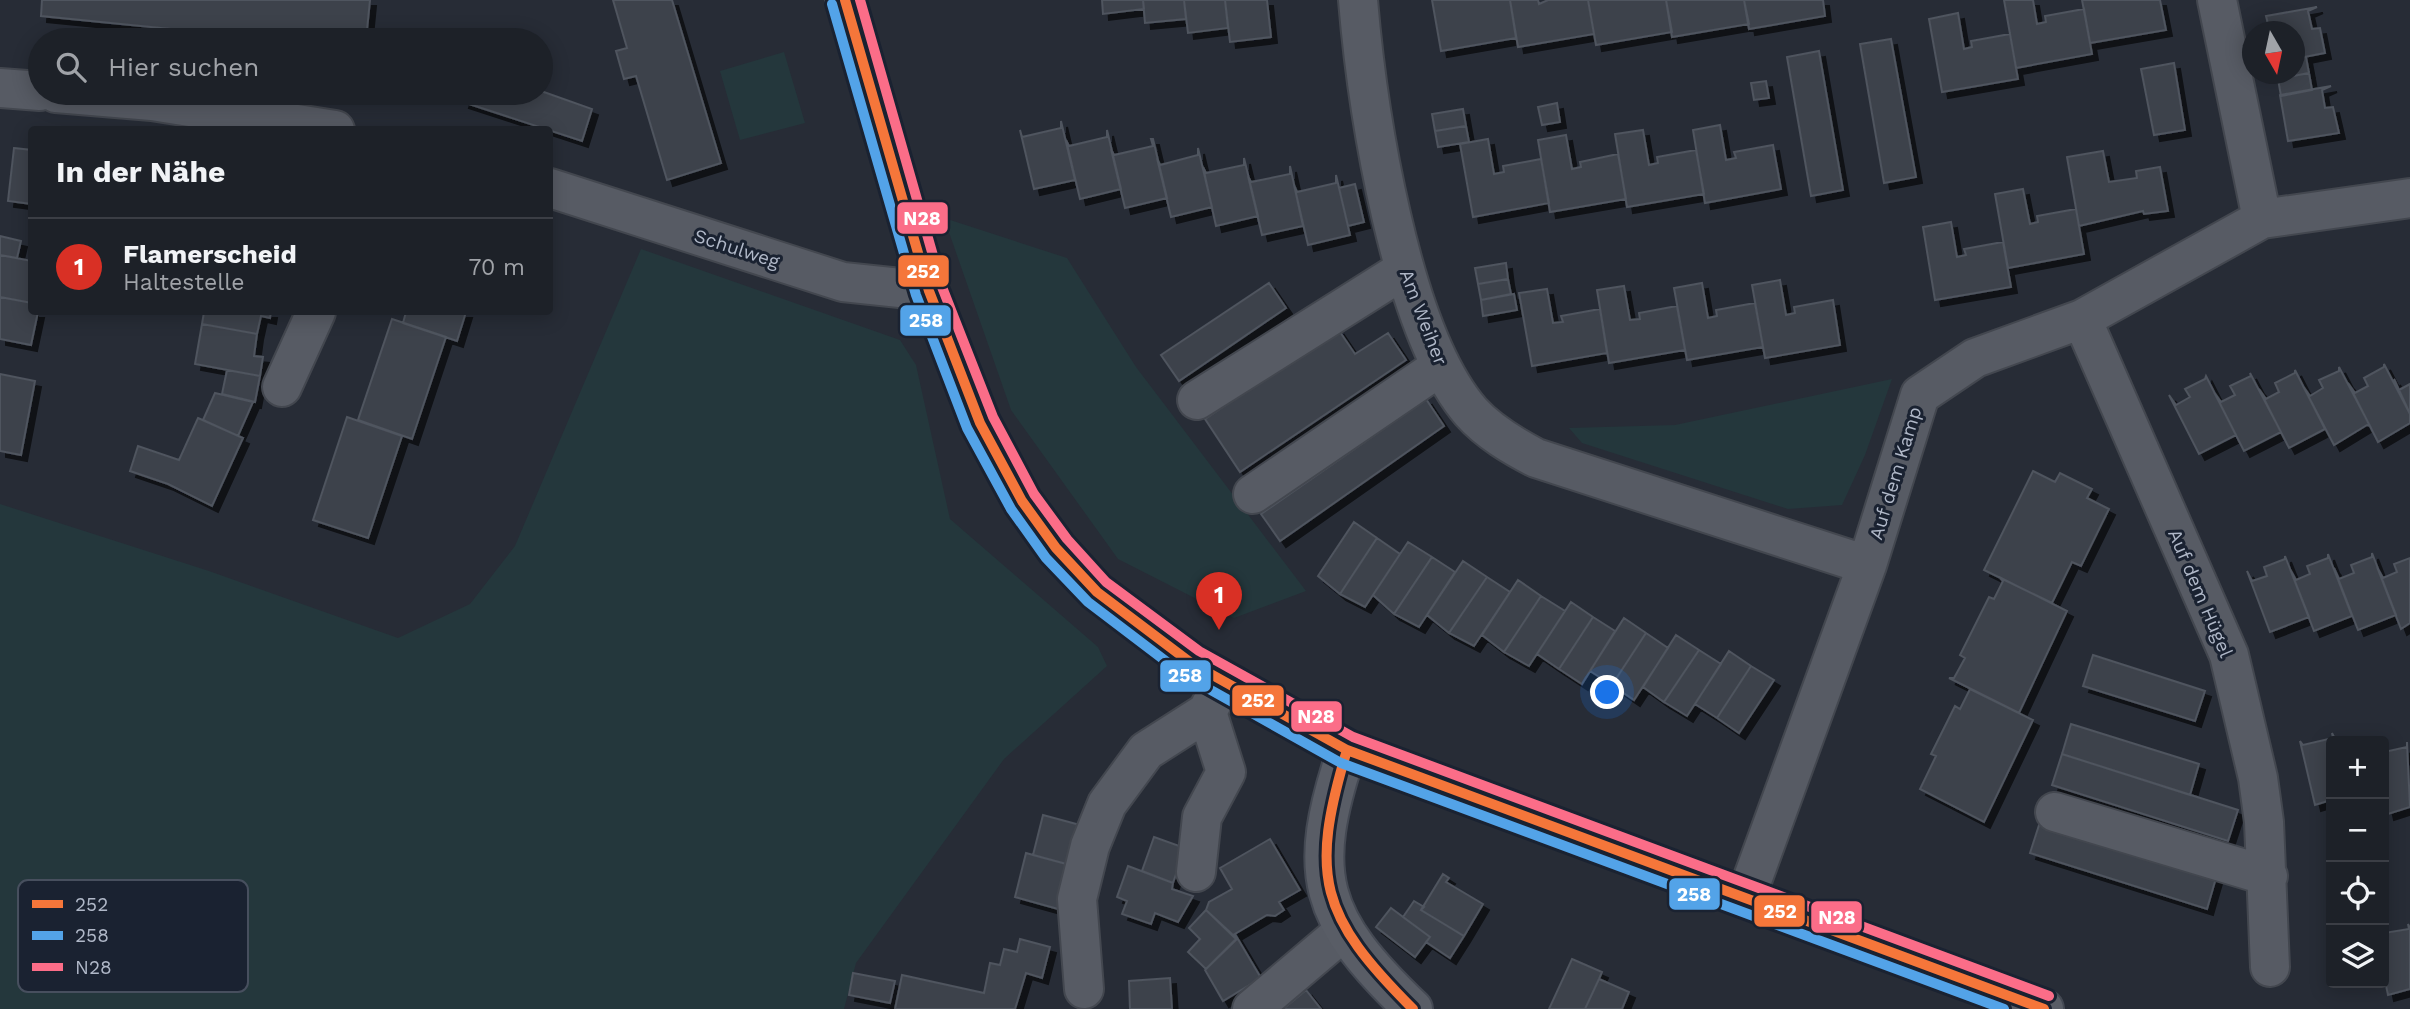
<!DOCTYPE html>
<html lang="de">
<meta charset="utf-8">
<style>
body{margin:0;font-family:"Work Sans",sans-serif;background:#252930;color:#f1f3f6}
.controls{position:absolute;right:21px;bottom:21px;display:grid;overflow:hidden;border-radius:7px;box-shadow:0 4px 18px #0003}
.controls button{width:63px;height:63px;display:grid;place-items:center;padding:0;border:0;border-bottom:2px solid #3b3e45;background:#1d2128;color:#f1f3f6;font:35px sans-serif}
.compass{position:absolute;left:2242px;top:21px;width:63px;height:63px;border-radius:50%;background:#1d2128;box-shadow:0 4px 18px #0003;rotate:171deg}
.you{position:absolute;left:1608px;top:693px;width:24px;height:24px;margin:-18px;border:5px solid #fff;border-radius:50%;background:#1a73e8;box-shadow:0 0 0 10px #1a73e833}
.badge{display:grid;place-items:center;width:46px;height:46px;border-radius:50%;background:#d93025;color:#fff;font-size:23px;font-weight:700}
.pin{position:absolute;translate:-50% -58px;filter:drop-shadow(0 2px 4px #0008)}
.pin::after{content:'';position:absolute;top:37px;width:24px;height:21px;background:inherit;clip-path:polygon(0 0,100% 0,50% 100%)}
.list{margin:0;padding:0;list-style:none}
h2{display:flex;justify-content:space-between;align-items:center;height:91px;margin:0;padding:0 28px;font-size:30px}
h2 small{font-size:23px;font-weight:400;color:#a0a3a8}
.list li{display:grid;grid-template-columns:46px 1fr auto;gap:21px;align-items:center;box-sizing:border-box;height:98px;padding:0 28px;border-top:2px solid #3b3e45}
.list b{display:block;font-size:26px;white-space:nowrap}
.list p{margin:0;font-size:23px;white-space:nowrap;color:#a0a3a8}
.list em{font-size:23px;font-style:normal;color:#a0a3a8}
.icon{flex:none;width:38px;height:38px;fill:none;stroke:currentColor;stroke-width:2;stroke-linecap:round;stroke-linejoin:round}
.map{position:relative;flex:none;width:2410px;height:1009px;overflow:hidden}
.search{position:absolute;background:#1d2128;box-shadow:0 4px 18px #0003;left:28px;top:28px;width:525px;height:77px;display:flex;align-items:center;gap:18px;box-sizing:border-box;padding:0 24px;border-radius:38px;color:#a0a3a8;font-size:26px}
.panel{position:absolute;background:#1d2128;box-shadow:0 4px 18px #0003;left:28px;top:126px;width:525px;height:189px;border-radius:7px}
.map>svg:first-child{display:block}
.green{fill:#24373c}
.building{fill:#3e434c;stroke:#4f545e;stroke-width:2;filter:url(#shadow)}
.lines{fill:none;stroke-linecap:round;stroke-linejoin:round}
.minor-casing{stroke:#43474f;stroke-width:42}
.major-casing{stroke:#444953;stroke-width:42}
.minor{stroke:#575b64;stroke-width:38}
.major{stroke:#595d66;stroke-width:38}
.bus-1-casing{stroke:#1a2231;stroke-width:16}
.bus-2-casing{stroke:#1a2231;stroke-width:16}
.bus-3-casing{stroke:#1a2231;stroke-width:16}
.bus-1{stroke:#f5763a;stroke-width:10}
.bus-2{stroke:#53a3e8;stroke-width:10}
.bus-3{stroke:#fb6d88;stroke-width:10}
.labels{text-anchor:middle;stroke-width:6;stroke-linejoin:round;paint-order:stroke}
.street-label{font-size:19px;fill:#b0b8c8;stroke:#1a2231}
.key{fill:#1a2231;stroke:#474f5e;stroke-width:2}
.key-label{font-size:19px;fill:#b0b8c8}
.line-badge{stroke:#1a2231;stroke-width:2.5}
.badge-label{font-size:19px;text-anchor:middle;font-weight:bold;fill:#fff}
</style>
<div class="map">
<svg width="2410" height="1009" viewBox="0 0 2410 1009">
<defs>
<filter id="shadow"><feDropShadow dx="6" dy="6" stdDeviation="0" flood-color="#0009"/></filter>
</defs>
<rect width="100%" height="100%" fill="#272c36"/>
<path class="green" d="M784 52 805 123 740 140 720 71Z
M944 218 1067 258 1136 367 1306 591 1234 618 1118 559 1011 410Z
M641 249 900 340 916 365 950 519 1098 647 1107 666 1004 759 856 963 844 1009H0V504L209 571 398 638 470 604 515 546Z
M1892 379 1865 455 1842 505 1788 509 1582 443 1569 428 1675 425Z"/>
<path class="building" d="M42 0H370L366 40H281L41 16Z
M613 0H672L721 163 667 180 636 76 624 79 616 51 627 48Z
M1102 0H1143L1144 9 1103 14Z
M1143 0H1184L1186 19 1145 23Z
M1184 0H1225L1228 28 1188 33Z
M1225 0H1267L1271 37 1230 42Z
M1432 0H1510L1516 38 1441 51Z
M1510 0H1538L1539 4 1548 0H1588L1594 34 1518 47Z
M1588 0H1666L1672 32 1596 45Z
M1666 0H1744L1749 24 1672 37Z
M1744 0H1823L1825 16 1749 29Z
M2004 0H2033L2037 24 2046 22 2045 16 2084 9 2092 54 2016 68Z
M2082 0H2160L2166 30 2090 43Z
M2317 7 2308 11 2312 29 2320 28 2325 53 2294 59V32H2270L2266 16Z
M1958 13 1964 49 1972 47 1971 41 2010 34 2018 79 1942 92 1929 19Z
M1891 39 1916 177 1884 183 1860 44Z
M1819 51 1843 190 1811 196 1787 57Z
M2306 57 2309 73 2278 79 2277 74H2294V59Z
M2174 63 2185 130 2154 135 2141 69Z
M2309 73 2312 90 2281 96 2278 79Z
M1766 81 1769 98 1754 100 1751 83Z
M2331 86 2322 90 2325 108 2333 107 2339 133 2288 141 2280 95Z
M541 91 592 109 582 141 463 102 466 93Z
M1557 103 1560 122 1542 125 1538 107Z
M1463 109 1466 126 1435 131 1432 114Z
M1061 121 1075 180 1034 189 1020 130 1022 137 1061 128Z
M1720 125 1726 160 1736 158 1734 152 1773 145 1781 189 1705 203 1693 130Z
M1466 126 1469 142 1438 147 1435 131Z
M1107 130 1121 189 1080 199 1066 140 1069 146 1107 137Z
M1643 130 1649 165 1658 163 1657 157 1696 150 1704 194 1627 207 1615 134Z
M1566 135 1572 169 1581 167 1580 162 1618 154 1626 199 1550 212 1538 140Z
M1151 139H1153L1167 198 1125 208 1111 149 1114 155 1153 146Z
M1488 139 1494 174 1504 172 1503 166 1541 159 1549 203 1473 217 1460 144Z
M14 148 32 150V204L8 201Z
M1198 148 1212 207 1171 217 1157 158 1160 165 1198 155Z
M2103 151 2109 182 2137 178 2136 171 2160 167 2168 211 2144 214 2143 211 2079 226 2067 157Z
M1244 158 1258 216 1216 226 1203 167 1206 173 1244 165Z
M1290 166 1303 226 1262 235 1248 176 1251 182 1290 174Z
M1336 175 1350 235 1308 245 1294 185 1297 192 1336 183Z
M1355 184 1364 222 1348 226 1339 188Z
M2023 189 2030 224 2038 222 2037 216 2076 209 2084 254 2008 268 1995 194Z
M1951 222 1957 257 1966 255 1964 249 2003 242 2011 287 1935 300 1923 227Z
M0 236 21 241 17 258 0 255Z
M0 255 32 261V303L0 297Z
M1506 263 1508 279 1478 284 1475 268Z
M1508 279 1511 294 1481 300 1478 284Z
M1780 280 1786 315 1795 313 1794 307 1833 300 1840 345 1765 358 1752 285Z
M1269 283 1286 308 1179 381 1161 355Z
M1702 283 1708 318 1717 316 1716 310 1755 303 1763 347 1687 360 1674 288Z
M1624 286 1630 320 1640 319 1639 313 1677 306 1685 350 1609 363 1597 290Z
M1547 289 1553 323 1563 322 1561 316 1600 309 1607 353 1532 366 1519 293Z
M1514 294 1517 310 1483 316 1481 300Z
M0 297 32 303V312H38L31 345 0 339Z
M204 312H271L270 318 261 316 257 334 202 324Z
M406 312H466L457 341 403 323Z
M392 319 446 337 412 439 358 420Z
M202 324 257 334 254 356 263 357 260 376 195 364Z
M1338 329 1355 354 1388 333 1406 360 1240 472 1205 419Z
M2384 364 2410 414V423L2378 442 2348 383 2355 393 2368 386 2364 378 2384 367Z
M2339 367 2370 426 2367 425 2334 445 2303 386 2310 396 2323 388 2319 380 2339 371Z
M227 370 260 376 255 402 222 394Z
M2295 370 2325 429 2289 448 2259 389 2266 399 2279 392 2275 383 2295 373Z
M2250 373 2281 432 2244 451 2214 392 2221 402 2235 395 2230 386 2251 376Z
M0 374 35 381 21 455 0 451Z
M2206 376 2236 435 2199 454 2169 395 2176 405 2190 397 2185 389 2205 379Z
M2394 379 2399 390 2410 384V414Z
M215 393 253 402 238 436 203 420Z
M1426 399 1444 426 1280 541 1261 514Z
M347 417 402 436 368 538 313 520Z
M198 418 243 438 212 506 168 484 130 471 138 446 179 460Z
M2033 471 2055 482 2060 473 2092 489 2087 498 2109 509 2081 566 2072 562 2052 603 1984 570Z
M1354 522 1377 538 1340 594 1318 576Z
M1377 538 1400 554 1365 607 1340 594Z
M1408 542 1432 557 1394 614 1373 595Z
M2372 553 2396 615 2358 630 2334 568 2339 579 2354 573 2351 565 2372 557Z
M2328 554 2352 616 2314 631 2290 569 2296 580 2310 574 2307 566 2328 558Z
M2285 556 2309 617 2270 632 2247 571 2252 581 2267 576 2264 567 2285 559Z
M1432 557 1455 572 1419 627 1394 614Z
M2410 558V623L2401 629 2377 567 2383 578 2397 572 2394 564Z
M1463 561 1487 577 1449 633 1427 615Z
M1487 577 1510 592 1474 646 1449 633Z
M1999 577 2067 611 2019 713 1949 678H1954L1965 658 1960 655 1989 597 1994 599 2003 581Z
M1518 580 1541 596 1504 652 1482 635Z
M1541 596 1565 611 1529 666 1504 652Z
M1571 602 1593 617 1559 669 1537 654Z
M1593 617 1615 631 1582 684 1559 669Z
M1624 618 1646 633 1612 685 1590 671Z
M1646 633 1668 648 1634 700 1612 685Z
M1676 635 1699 650 1664 702 1643 687Z
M1699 650 1721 664 1687 716 1664 702Z
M1729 651 1751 666 1717 718 1695 704Z
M2093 655 2205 691 2195 721 2083 686Z
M1751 666 1774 680 1739 733 1717 718Z
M1970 689 2033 720 1984 822 1920 789 1936 756 1931 754 1955 706 1960 709Z
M2071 724 2199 764 2190 795 2062 754Z
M2332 733 2336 741H2331V800L2315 805 2300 741 2303 745 2333 738Z
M2407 742 2410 807 2388 814 2384 796V752L2407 747Z
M2062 754 2238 810 2228 841 2052 785Z
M1043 815 1080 825 1070 865 1033 855Z
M2040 822 2216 878 2207 909 2030 853Z
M1154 837 1185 848 1173 883 1142 871Z
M1270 839 1300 890 1279 902 1284 910 1275 916 1267 915 1233 935 1206 910 1209 902 1232 889 1220 868Z
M1026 853 1070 865 1058 909 1015 897Z
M1128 866 1173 883 1172 889 1193 896 1178 922 1155 913 1151 924 1122 914 1127 901 1117 897Z
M1443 874 1449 878 1446 882 1483 904 1464 936 1421 910Z
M1414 901 1424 907 1421 910 1464 936 1450 958 1426 942 1430 937 1403 917Z
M1391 908 1430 937 1415 957 1376 927Z
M1206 910 1236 939 1206 969 1188 952 1200 939 1189 928Z
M2408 924 2410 928V989L2388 995 2384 976V933L2409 929Z
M1235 934 1261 978 1223 1001 1205 970 1237 939 1233 935Z
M1020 939 1050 947 1042 978 1026 973 1015 1009H895L902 975 984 993 990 963 1000 965 1004 949 1017 952Z
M1572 959 1602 972 1599 979 1585 1009H1549Z
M853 973 895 981 890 1003 849 995Z
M1170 978 1172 1009H1130L1129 981Z
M1599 979 1629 992 1622 1009H1585Z
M1306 990 1321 1009H1283Z"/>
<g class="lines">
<defs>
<path id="minor" d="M1358 0C1367 108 1400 330 1471 412 1489 432 1513 446 1536 458L1867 565
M2217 0 2262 219
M0 88 40 91
M56 93 152 101 335 130
M550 188 843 282 929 291
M2082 319 2229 655 2258 778 2264 822 2270 967
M282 387 316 312
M1197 400 1405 269
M1253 494 1441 366
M2055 812 2268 876
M1196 872 1202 817 1226 772 1207 712
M1746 897 1867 565 1920 395 1975 358 2082 319 2262 219 2410 198
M1084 989 1077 899 1090 846 1107 804 1146 751 1207 712 1223 682
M1252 1009 1344 931"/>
<path id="major" d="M845 0 929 291 980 423 1022 501 1056 548 1097 592 1191 663 1347 750 2044 1009
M1347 750C1305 875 1318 918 1413 1009"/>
</defs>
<use href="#minor" class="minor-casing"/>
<use href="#major" class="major-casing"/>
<use href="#minor" class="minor"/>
<use href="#major" class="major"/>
<defs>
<path id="bus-1" d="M845 0 929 291 980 423 1022 501 1056 548 1097 592 1191 663 1347 750 2044 1009
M1347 750C1309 877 1320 916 1413 1009"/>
<path id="bus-2" d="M832 4 916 295 967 428 1011 509 1046 558 1088 602 1184 675 1341 763 2004 1009"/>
<path id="bus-3" d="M860 0 942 287 993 417 1034 494 1067 539 1106 582 1199 651 1353 737 2049 996"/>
</defs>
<use href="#bus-1" class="bus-1-casing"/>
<use href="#bus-2" class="bus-2-casing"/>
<use href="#bus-3" class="bus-3-casing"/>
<use href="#bus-1" class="bus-1"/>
<use href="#bus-2" class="bus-2"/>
<use href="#bus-3" class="bus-3"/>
</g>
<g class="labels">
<g class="street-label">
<text transform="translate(737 248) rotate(18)" y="7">Schulweg</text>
<text transform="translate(1424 317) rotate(69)" y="7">Am Weiher</text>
<text transform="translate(1895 473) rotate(-73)" y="7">Auf dem Kamp</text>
<text transform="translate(2201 593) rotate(67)" y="7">Auf dem Hügel</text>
</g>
</g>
<rect x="18" y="880" width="230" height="112" rx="10" class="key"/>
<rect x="32" y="900" width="31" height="8" fill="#f5763a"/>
<rect x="32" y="931" width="31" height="9" fill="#53a3e8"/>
<rect x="32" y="963" width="31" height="8" fill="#fb6d88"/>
<g class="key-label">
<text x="75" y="911">252</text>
<text x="75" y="942">258</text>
<text x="75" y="974">N28</text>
</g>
<g class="line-badge">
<rect x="896" y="201" width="53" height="34" rx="7" fill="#fb6d88"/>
<rect x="897" y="254" width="53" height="34" rx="7" fill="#f5763a"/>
<rect x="899" y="304" width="53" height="33" rx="7" fill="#53a3e8"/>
<rect x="1159" y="659" width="53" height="34" rx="7" fill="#53a3e8"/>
<rect x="1231" y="684" width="54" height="33" rx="7" fill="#f5763a"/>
<rect x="1290" y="700" width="53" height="33" rx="7" fill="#fb6d88"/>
<rect x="1668" y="877" width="53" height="34" rx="7" fill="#53a3e8"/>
<rect x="1753" y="894" width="53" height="34" rx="7" fill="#f5763a"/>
<rect x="1810" y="900" width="53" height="34" rx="7" fill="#fb6d88"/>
</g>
<g class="badge-label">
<text x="922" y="225">N28</text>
<text x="923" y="278">252</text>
<text x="926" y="327">258</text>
<text x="1185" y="682">258</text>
<text x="1258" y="707">252</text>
<text x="1316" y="723">N28</text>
<text x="1694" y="901">258</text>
<text x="1780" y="918">252</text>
<text x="1837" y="924">N28</text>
</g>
</svg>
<div class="controls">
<button>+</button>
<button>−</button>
<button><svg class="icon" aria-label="locate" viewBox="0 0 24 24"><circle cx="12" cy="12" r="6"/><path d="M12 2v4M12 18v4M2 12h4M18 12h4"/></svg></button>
<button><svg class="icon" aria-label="layers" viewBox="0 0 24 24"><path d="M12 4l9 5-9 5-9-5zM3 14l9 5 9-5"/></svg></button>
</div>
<svg class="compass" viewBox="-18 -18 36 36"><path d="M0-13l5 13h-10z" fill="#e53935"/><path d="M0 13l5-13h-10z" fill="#a0a3a8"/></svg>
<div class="you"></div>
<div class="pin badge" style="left:1219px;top:630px">1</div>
<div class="search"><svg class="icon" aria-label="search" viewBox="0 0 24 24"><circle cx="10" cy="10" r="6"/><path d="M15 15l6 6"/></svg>Hier suchen</div>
<section class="panel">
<h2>In der Nähe<small></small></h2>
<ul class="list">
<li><span class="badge">1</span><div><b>Flamerscheid</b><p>Haltestelle</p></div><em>70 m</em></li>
</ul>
</section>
</div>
